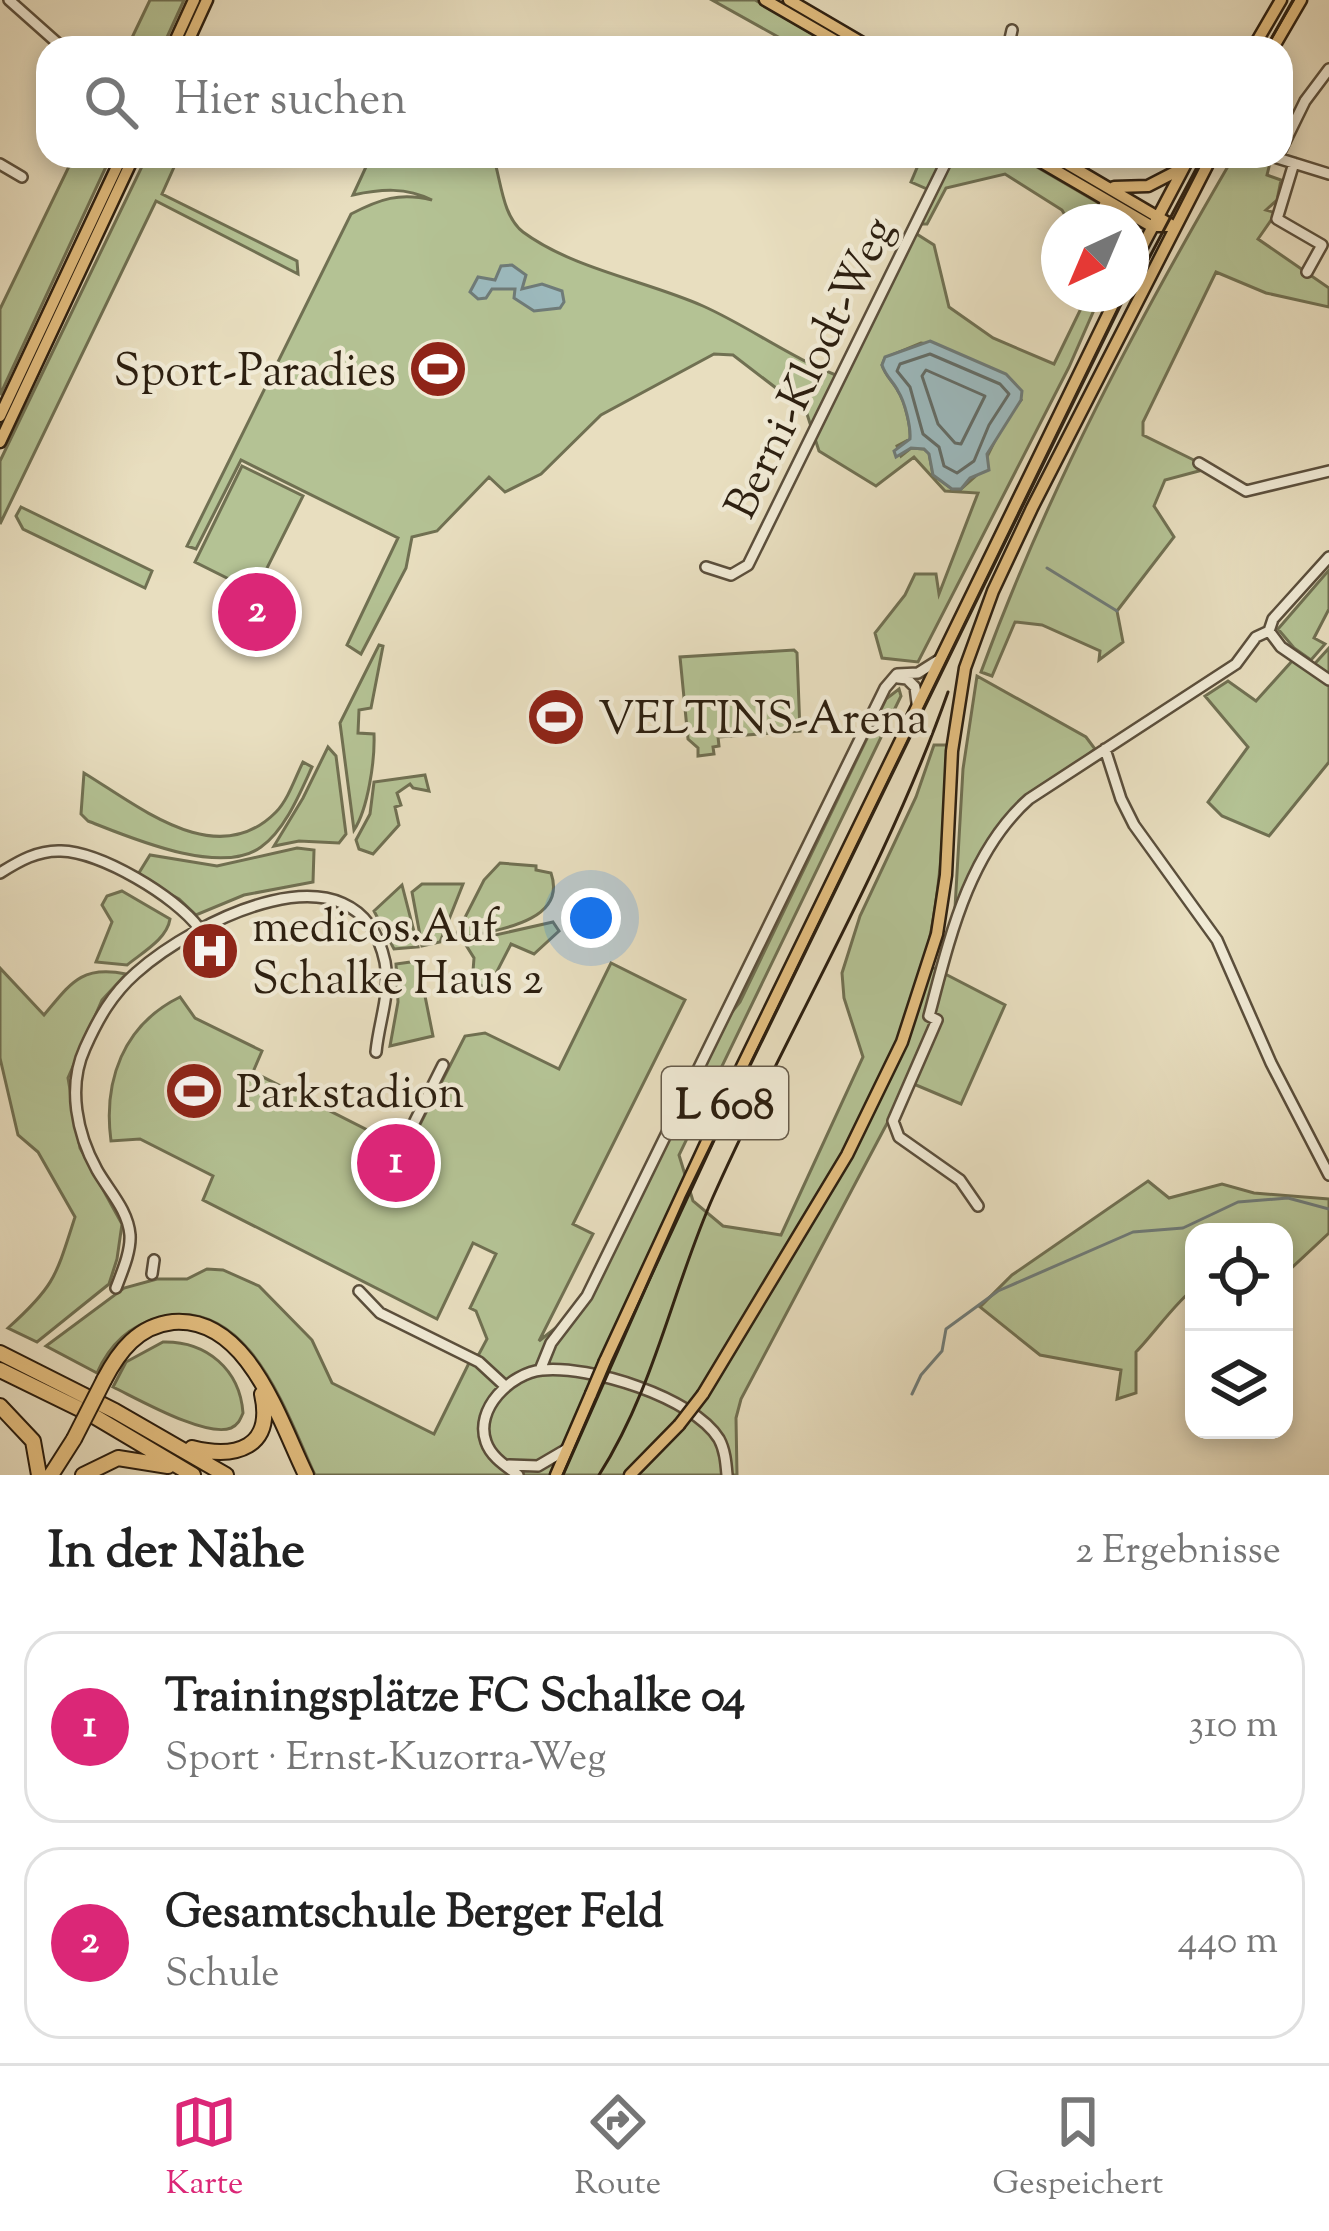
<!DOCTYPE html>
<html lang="de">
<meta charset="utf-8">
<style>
body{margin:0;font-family:"Sorts Mill Goudy",serif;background:#f6f6f6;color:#222}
.controls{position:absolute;right:36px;bottom:36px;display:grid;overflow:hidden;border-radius:24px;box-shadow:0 6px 18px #0003}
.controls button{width:108px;height:108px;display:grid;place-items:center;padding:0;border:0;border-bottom:3px solid #e0e0e0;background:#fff;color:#222;font:60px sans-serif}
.compass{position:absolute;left:1041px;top:204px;width:108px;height:108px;border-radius:50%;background:#fff;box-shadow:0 6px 18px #0003;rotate:224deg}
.you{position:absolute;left:591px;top:918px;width:42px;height:42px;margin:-30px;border:9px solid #fff;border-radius:50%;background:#1a73e8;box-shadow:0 0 0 18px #1a73e833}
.badge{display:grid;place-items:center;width:78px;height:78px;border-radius:50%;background:#db2777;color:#fff;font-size:39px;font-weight:700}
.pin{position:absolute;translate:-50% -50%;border:6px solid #fff;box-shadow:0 3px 12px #0006}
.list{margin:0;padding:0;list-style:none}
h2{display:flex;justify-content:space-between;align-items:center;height:156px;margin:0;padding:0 48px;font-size:51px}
h2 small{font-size:39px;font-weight:400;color:#767676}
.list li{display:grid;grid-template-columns:78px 1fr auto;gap:36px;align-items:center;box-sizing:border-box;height:192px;margin:0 24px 24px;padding:0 24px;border:3px solid #e0e0e0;border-radius:36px}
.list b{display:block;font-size:45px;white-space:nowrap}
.list p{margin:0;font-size:39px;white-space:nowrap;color:#767676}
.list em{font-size:39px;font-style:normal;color:#767676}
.icon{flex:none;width:66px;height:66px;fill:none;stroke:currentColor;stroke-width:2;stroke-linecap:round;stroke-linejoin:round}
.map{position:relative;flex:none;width:1329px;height:1475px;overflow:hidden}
.search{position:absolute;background:#fff;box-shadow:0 6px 18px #0003;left:36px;right:36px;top:36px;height:132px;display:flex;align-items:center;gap:30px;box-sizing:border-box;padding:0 42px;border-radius:36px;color:#767676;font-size:45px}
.sheet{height:588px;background:#fff}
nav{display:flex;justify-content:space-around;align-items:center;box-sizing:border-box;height:168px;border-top:3px solid #e0e0e0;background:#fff;font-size:33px;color:#767676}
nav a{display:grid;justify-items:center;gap:6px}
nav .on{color:#db2777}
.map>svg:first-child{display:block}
.green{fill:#b4c294;stroke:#707052;stroke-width:3;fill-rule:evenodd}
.water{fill:#9cb9bd;stroke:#6f7b78;stroke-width:3}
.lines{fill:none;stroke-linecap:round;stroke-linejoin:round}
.shore{stroke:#646c66;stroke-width:3}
.stream{stroke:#6f7b78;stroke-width:3}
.minor-casing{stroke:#5b4f3c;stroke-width:14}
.major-casing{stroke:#2c1f10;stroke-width:15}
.highway-casing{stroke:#2c1f10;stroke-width:18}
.minor{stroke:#f0ead5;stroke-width:9}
.major{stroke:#e4bf80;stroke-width:10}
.highway{stroke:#e4bf80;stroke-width:14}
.tram{stroke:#2c1f10;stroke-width:3}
.major-bridge-casing{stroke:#2c1f10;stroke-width:15;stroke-linecap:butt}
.highway-bridge-casing{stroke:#2c1f10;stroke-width:18;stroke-linecap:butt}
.major-bridge{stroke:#e4bf80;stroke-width:10}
.highway-bridge{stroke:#e4bf80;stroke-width:14}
.labels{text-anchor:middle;stroke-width:9;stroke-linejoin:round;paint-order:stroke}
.shield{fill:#f0ead5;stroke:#675c4b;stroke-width:3}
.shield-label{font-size:42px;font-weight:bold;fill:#2c1f10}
.street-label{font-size:45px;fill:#2c1f10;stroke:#f0ead5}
.poi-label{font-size:45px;fill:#2c1f10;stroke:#f0ead5;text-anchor:start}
</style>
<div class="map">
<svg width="1329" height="1475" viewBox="0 0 1329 1475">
<rect width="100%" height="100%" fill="#e8debf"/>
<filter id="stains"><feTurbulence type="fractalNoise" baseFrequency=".00167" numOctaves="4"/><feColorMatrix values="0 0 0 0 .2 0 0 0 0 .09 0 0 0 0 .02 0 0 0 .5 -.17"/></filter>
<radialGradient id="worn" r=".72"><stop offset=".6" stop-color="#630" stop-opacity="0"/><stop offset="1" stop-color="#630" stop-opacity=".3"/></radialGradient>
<path class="green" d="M150 0H184L162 48H127Z
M712 0H755L836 48H798Z
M74 156H111L0 395V309Z
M147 156H179L162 194 297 261 298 274 156 201 0 524V461Z
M371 156H493C501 179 502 216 523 232 573 269 647 281 703 306 752 328 793 360 844 378L915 233 934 245 949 307 993 338 1054 364 1088 294H1101L1069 367 918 662 882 658 875 633 905 595 915 574H936L939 594 978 493 945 491 914 457 876 486 819 451 806 411 733 355 714 354 601 415 541 474 505 492 489 477 437 531 412 537 406 568 361 654 347 645 398 538 241 460 196 549 187 546 351 214C380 199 400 192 432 200 406 187 381 189 353 195ZM921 343C961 347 990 377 1021 400L1005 420 979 473 961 489H952L933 475 929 453 924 449 911 448 901 456 897 446 910 439C911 427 905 402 898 391 893 381 886 377 882 365L885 358Z
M922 156H1018L1102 205 1108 222H1069L1062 210 1005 174 946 188 927 224H921L936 193 911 182Z
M1234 156 1270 163 1267 175 1281 180 1277 200 1266 210 1276 213 1258 239 1329 288V307L1266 293 1216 272 1143 422V435L1210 468 1165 480 1154 506 1174 537 1117 611 1123 642 1099 660 1100 651 1042 625 1015 622 992 676 981 672C1047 491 1137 322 1234 156Z
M242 466 303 496 255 592 195 562Z
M21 507 152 571 145 588 23 529 16 516Z
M1329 570V609L1314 638 1325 644 1311 660 1294 648 1278 629Z
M379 645 383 646 371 708 359 710 358 733 374 734C375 760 368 809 354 830L340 723Z
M1329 648V762L1269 836 1222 816 1208 802 1248 747 1205 696 1228 681 1256 701 1293 660 1309 670Z
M794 650 797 653 800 731 718 737 719 746 713 747 714 754 698 756V748L688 739 680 657Z
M977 676 1086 737 1095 749 1001 827 955 908 963 769Z
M899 689 901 696 679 1155 693 1201 723 1226 781 1235 863 1057 844 998 842 973 860 916 916 797 934 745H947C944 818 942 893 924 963L1005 1005 961 1104 909 1082 741 1399 736 1418 737 1475H315C286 1413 248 1292 158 1318 129 1326 109 1346 97 1373L46 1346 124 1288 157 1279H187L207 1269 223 1270 259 1286 312 1340 332 1383 434 1434 470 1361 479 1354 487 1339 476 1311 470 1308 496 1254 473 1243 437 1319 203 1200 213 1176 140 1139 111 1141C103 1081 123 1025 180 997L195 1018 262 1051 253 1072 407 1150 465 1036 485 1033 559 1069 611 963 685 1000 573 1224 593 1234 539 1341 581 1308 720 1027 740 1002 886 699Z
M328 747 336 756 346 834 339 843 299 841 274 846 303 798Z
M303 762 312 767C300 793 285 830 261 847 220 877 129 837 88 821L81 814 84 773C140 807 217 872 276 812 288 800 295 778 303 762Z
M425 775 429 791 413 788 410 784 397 793 401 805 395 807 399 825 373 854 359 849 356 840 370 814 374 782Z
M297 848 314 850 313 882 244 895 196 915 179 899 137 876 150 855 217 866Z
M500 863 536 866V870L551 873C569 925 487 931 454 939L484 880Z
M422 884H463L440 942 422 946 412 892Z
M402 885 418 947 394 949 374 911Z
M122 891 170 919C167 939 143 952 127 965L96 962 112 922 102 905 107 896Z
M553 922 559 931 534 954 511 944 488 989 466 977 473 971 474 958 464 942Z
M418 961 433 1036 390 1046 398 1002 396 964Z
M0 968 44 1015C71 983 81 965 126 974L102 1000 68 1078 80 1148 122 1224 117 1259 109 1284 37 1342 8 1328C55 1286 56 1276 75 1217L38 1152 18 1135 0 1058Z
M1148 1181 1169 1198 1222 1184 1254 1193 1329 1199V1233L1284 1275V1232H1194V1289C1180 1297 1151 1337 1136 1352V1393L1117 1399 1121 1370 1040 1355 980 1307 1012 1275Z
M163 1342C207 1341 240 1370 243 1413 240 1420 238 1425 231 1428 206 1438 138 1399 113 1387L126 1362Z"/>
<path class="water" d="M512 265 526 275 522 289 542 284 562 291 564 302 560 308 534 311 514 298 515 289H492L486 298 478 299 470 292 478 277 495 280 501 266Z
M930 341 1006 374 1022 391 1021 400 987 454 989 470 970 478 961 489H952L933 475 929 454 924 449 911 448 896 457 894 451 910 439C911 427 905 402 898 391 893 381 886 377 882 365L885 357Z"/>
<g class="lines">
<path class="shore" d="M930 354 1000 384 1009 394 989 425 974 461 957 473 944 466 939 447 923 434 910 387 897 371 900 364Z
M926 370 985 396 961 444 955 443 938 424 922 376Z"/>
<path class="stream" d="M1047 568 1117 611
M912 1394 921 1375 942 1351 946 1329 998 1291 1133 1232 1183 1228 1238 1202 1288 1198 1329 1209"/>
<defs>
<path id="minor" d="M9 0 63 48
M1008 48 1012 30
M1281 150 1305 101 1329 69
M1271 156 1329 174
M1294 163 1277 219 1322 245 1307 272
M0 164 22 177
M1199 463 1246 491 1329 471
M706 567 731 575 748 565 949 156
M1269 631 1281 647 1329 680
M898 678 907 679 915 687 917 703
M1105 749 1121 799 1134 825 1217 940 1271 1063 1329 1175
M0 873C19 861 38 850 61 851 101 852 175 896 199 928
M404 1143 443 1065
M978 1206 960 1180 899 1137 893 1121 937 1020 929 1016C949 941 968 853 1029 799L1236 664 1256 637 1269 631 1273 619 1329 557
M152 1274 154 1260
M116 1288C122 1272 131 1252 130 1235 128 1210 109 1191 97 1170 77 1134 67 1087 85 1048 98 1019 112 994 136 973 193 922 358 836 385 962 391 995 379 1020 376 1052
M359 1291 380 1313 479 1362 505 1386
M540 1370 551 1343 587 1296 885 688 897 674 918 673 937 661
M509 1465 538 1466 567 1449
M518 1475C506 1466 491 1457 486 1442 474 1409 511 1373 542 1370 589 1365 693 1397 719 1439 725 1450 726 1463 727 1475"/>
<path id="major" d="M765 0 848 48
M789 0 871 48
M172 48 194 0
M185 48 207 0
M1253 48 1281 0
M1273 48 1301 0
M1031 156 1151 226H1173
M1054 156 1173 226
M1114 187 1148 186 1181 169
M1105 204 1116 222
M1131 268 1190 156
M0 416 122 156
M0 442 134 156
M605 1361 734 1083 1118 294
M703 1394 847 1155 902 1042 937 934 946 875 952 751 965 668 993 591 1032 508 1212 156
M556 1475 591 1394
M630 1475 679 1425"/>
<path id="highway" d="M0 1353 115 1411 226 1475
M0 1370 92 1415 193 1475
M104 1380C119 1351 138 1326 173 1322 248 1316 279 1420 306 1475
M0 1406 33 1441 39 1475
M192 1448C236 1459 274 1448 262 1394
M51 1475 74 1439
M83 1475 118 1458 168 1466"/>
</defs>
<use href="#minor" class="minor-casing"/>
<use href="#major" class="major-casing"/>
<use href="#highway" class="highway-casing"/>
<use href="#minor" class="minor"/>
<use href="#major" class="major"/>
<use href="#highway" class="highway"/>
<path class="tram" d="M1266 48 1293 0
M1131 292 1203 156
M563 1475 685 1199 1126 294
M599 1475C654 1389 672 1290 713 1197 788 1028 886 868 948 692"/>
<defs>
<path id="major-bridge" d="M591 1394 605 1361
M679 1425 703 1394"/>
<path id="highway-bridge" d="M74 1439 104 1380"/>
</defs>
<use href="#major-bridge" class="major-bridge-casing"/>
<use href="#highway-bridge" class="highway-bridge-casing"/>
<use href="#major-bridge" class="major-bridge"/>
<use href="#highway-bridge" class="highway-bridge"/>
</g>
<defs>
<symbol id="stadium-disc" viewBox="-11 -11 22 22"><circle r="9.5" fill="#8f2418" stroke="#f0ead5"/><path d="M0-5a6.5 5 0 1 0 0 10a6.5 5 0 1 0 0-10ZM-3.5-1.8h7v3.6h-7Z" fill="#fff"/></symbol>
<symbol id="hospital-disc" viewBox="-11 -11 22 22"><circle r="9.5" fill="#8f2418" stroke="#f0ead5"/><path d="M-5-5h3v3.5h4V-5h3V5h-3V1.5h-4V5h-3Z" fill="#fff"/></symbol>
</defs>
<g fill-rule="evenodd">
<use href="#stadium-disc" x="405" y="336" width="66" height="66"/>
<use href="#stadium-disc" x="523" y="684" width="66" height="66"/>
<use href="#hospital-disc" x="177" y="918" width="66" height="66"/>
<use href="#stadium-disc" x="161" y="1058" width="66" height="66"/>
</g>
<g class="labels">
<rect class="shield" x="662" y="1067" width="126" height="72" rx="9"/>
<g class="shield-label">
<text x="725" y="1118">L 608</text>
</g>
<g class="street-label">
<text transform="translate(808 367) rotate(-64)" y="16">Berni-Klodt-Weg</text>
</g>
<g class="poi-label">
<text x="396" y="385" text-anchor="end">Sport-Paradies</text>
<text x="598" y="733">VELTINS-Arena</text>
<text x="252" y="941">medicos.Auf<tspan x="252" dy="52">Schalke Haus 2</tspan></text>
<text x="236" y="1107">Parkstadion</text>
</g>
</g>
<rect width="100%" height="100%" filter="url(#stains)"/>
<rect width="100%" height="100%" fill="url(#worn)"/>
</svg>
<div class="controls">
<button><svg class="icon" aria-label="locate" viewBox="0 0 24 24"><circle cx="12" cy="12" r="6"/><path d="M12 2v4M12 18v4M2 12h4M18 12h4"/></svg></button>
<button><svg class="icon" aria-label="layers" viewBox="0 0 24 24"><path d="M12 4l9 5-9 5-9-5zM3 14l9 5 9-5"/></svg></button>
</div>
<svg class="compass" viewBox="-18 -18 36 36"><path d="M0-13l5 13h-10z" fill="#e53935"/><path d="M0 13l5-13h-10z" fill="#767676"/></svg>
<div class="you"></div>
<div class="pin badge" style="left:396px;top:1163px">1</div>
<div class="pin badge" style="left:257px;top:612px">2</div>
<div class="search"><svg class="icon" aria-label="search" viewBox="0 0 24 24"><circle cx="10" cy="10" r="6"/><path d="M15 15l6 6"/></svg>Hier suchen</div>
</div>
<section class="sheet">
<h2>In der Nähe<small>2 Ergebnisse</small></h2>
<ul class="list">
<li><span class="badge">1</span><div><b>Trainingsplätze FC Schalke 04</b><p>Sport · Ernst-Kuzorra-Weg</p></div><em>310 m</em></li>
<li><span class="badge">2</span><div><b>Gesamtschule Berger Feld</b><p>Schule</p></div><em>440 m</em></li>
</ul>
</section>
<nav>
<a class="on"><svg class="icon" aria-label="map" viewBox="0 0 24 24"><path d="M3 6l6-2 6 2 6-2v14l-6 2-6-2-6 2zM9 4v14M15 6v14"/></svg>Karte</a>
<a><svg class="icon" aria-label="directions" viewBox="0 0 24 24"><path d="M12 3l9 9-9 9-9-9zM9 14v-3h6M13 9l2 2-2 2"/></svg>Route</a>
<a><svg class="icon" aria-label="saved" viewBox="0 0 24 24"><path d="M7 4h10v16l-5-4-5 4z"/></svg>Gespeichert</a>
</nav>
